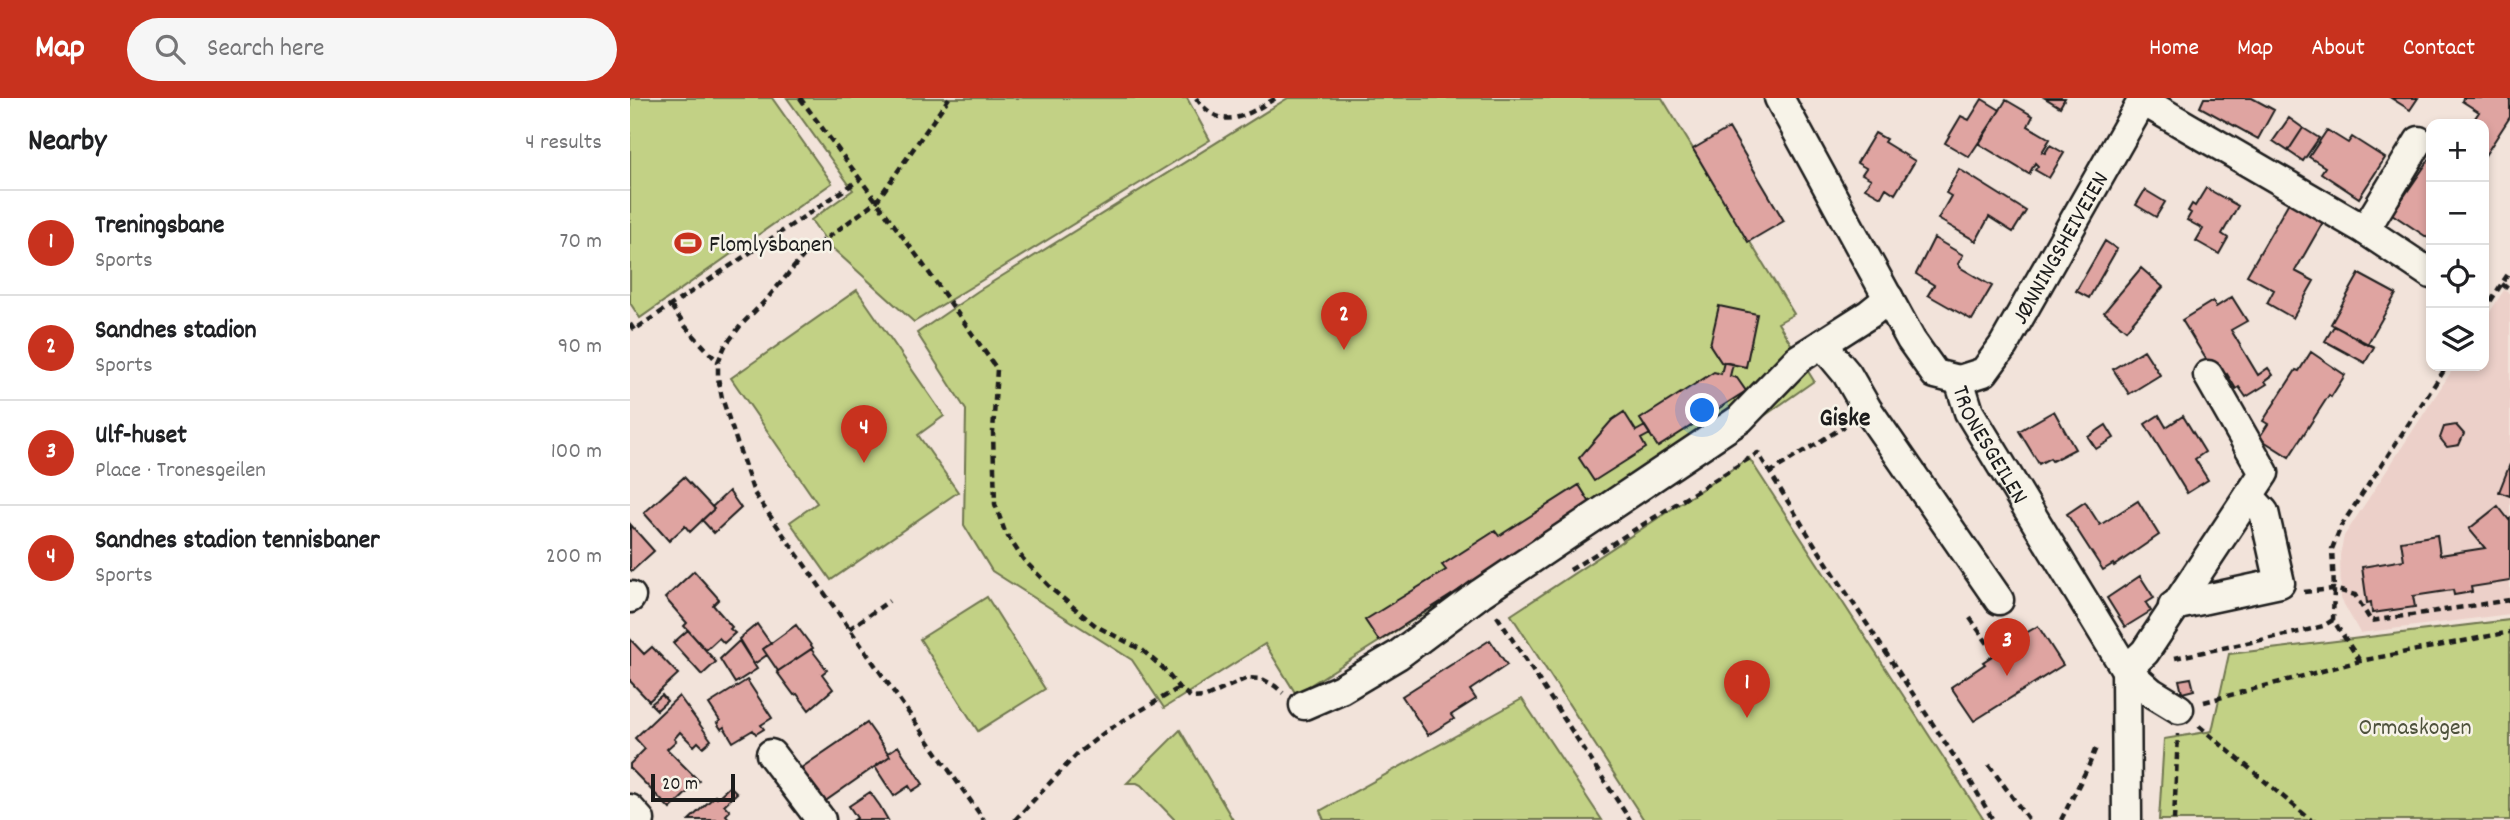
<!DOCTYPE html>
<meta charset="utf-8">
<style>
body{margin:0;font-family:Dekko,sans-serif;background:#f6f6f6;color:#202124}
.controls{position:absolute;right:21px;top:21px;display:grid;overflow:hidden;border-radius:14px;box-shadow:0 4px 10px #0003}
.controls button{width:63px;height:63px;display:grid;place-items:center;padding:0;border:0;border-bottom:2px solid #e0e0e0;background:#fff;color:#202124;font:35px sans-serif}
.scale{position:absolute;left:21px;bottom:18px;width:84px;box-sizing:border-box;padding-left:7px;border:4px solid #1c1c1c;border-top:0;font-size:19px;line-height:24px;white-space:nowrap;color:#1c1c1c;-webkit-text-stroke:5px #f7f3e8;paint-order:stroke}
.you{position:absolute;left:1073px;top:313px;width:24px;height:24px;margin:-18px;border:5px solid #fff;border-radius:50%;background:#1a73e8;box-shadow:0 0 0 10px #1a73e833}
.badge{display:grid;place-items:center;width:46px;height:46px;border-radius:50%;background:#c8321e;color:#fff;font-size:23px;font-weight:700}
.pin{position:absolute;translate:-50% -58px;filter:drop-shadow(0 2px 4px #0008)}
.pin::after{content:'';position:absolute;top:37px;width:24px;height:21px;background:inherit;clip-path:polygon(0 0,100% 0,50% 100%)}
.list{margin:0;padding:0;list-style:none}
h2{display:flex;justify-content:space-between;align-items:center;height:91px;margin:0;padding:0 28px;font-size:30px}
h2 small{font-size:23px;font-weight:400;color:#757577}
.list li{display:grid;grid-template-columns:46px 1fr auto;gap:21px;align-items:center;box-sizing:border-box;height:105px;padding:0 28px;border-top:2px solid #e0e0e0}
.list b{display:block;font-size:26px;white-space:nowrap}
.list p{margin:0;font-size:23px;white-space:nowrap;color:#757577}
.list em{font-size:23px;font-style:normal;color:#757577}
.icon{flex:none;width:38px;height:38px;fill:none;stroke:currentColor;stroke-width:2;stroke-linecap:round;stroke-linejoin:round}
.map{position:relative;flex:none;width:1880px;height:722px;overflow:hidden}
header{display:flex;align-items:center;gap:42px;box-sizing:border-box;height:98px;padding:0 35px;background:#c8321e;color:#fff}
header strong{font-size:33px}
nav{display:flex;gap:38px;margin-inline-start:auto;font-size:24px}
.search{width:490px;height:63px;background:#f6f6f6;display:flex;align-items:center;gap:18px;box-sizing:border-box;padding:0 24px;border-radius:38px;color:#757577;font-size:26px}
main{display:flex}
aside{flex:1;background:#fff}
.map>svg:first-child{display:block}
.built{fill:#ecd0c9}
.green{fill:#c2d185;stroke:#6f7650;stroke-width:2}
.building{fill:#dfa4a1;stroke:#1c1c1c;stroke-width:2}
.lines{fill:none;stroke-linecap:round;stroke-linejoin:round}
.minor-casing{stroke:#1c1c1c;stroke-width:33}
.path{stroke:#1c1c1c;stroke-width:4.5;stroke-dasharray:7 5;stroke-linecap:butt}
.minor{stroke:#f7f3e8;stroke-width:28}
.labels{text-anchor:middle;stroke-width:5;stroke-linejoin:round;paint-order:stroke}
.poi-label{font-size:24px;fill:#1c1c1c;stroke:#f7f3e8;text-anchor:start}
.street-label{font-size:24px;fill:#1c1c1c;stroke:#f7f3e8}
.park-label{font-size:24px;fill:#4e523c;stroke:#f7f3e8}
.neighbourhood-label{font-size:26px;font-weight:bold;fill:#1c1c1c;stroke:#f7f3e8}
</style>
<header>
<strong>Map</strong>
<div class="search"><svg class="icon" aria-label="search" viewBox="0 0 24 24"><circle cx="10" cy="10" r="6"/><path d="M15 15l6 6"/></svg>Search here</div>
<nav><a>Home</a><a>Map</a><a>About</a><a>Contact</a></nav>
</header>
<main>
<aside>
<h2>Nearby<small>4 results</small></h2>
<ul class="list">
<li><span class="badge">1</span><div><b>Treningsbane</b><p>Sports</p></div><em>70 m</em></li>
<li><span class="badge">2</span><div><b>Sandnes stadion</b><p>Sports</p></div><em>90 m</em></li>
<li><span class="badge">3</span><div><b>Ulf-huset</b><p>Place · Tronesgeilen</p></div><em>100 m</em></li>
<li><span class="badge">4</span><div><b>Sandnes stadion tennisbaner</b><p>Sports</p></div><em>200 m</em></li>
</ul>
</aside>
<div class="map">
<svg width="1880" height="722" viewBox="0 0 1880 722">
<rect width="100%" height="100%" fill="#f2e3da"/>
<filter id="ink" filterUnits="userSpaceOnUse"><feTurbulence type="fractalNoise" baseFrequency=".0143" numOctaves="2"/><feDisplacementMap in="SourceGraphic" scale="14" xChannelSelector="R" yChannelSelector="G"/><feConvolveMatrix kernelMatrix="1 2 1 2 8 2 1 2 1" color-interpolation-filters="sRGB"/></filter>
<g filter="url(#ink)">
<path class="built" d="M1874 192 1880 196V516L1730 535 1711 501 1710 457 1714 438 1825 268H1854V223Z"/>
<path class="green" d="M0 0H142L202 85 10 220 0 205Z
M157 0H557L580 42 284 224 200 148 181 122 223 92Z
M658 0H1032L1164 216 1148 225 1184 283 1110 335 837 488 666 596 635 546 534 610 502 562 362 473 334 427 336 312 287 235 348 193Z
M227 192 314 318 288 337 328 394 201 482 160 424 187 405 101 280Z
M1119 360 1354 722H1014L881 517Z
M357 499 415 591 348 633 290 541Z
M1880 522V722H1529L1534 641 1582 633 1599 556Z
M892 601 972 722H694L690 713Z
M550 632 603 722H545L511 687 507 685H497Z"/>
<path class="building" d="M1415 0H1435L1430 9Z
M1574 0H1622L1644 12 1628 41 1570 9Z
M1761 0H1788L1780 12Z
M1833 0H1880V19L1854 59V26H1841L1849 14 1832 3Z
M1352 1 1370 12 1339 59 1315 45 1331 18 1339 22Z
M1376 2 1403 18 1398 28 1420 41 1412 54 1415 55 1420 47 1434 55 1419 80 1405 72 1408 68 1405 65 1399 76 1349 46Z
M1659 20 1673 30 1658 53 1643 43Z
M1099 30 1154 123 1118 144 1063 51Z
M1673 30 1689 40 1673 63 1658 53Z
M1697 32 1718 45 1722 39 1755 60 1729 100 1691 75 1695 69 1679 59Z
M1245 35 1256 41 1254 44 1285 63 1265 96 1256 90 1251 99 1235 90 1241 81 1232 76 1236 70 1227 65Z
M1801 59V142L1762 116Z
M1329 71 1396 113 1383 134 1359 119 1346 143 1308 121 1321 98 1316 95Z
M1576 90 1608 108 1592 136 1598 140 1589 156 1566 143 1573 131 1557 122 1561 115 1558 113 1562 106 1565 108Z
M1515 92 1535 104 1526 119 1506 107Z
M1659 104 1693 124 1665 173 1684 183 1663 220 1637 205 1644 192 1617 177Z
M1304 140 1333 157 1328 166 1331 170 1362 188 1342 222 1298 197 1304 187 1286 176Z
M1475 143 1487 151 1459 200 1446 193Z
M1511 170 1533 189 1496 232 1474 214Z
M1729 176 1766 196 1737 247 1701 226Z
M1602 199 1617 223 1601 232 1628 277 1638 270 1643 277 1635 283 1637 286 1616 299 1609 289 1606 291 1597 276 1589 282 1552 222 1583 203 1586 209Z
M1089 208 1127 216 1116 269 1091 264 1080 247Z
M1704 228 1744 249 1735 265 1695 243Z
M1514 252 1530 277 1499 296 1483 271Z
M1681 254 1715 277 1701 299 1699 297 1659 359 1629 340 1638 326 1633 323 1666 272 1669 273Z
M1094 264 1103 266 1100 278 1107 280 1116 293 1028 349 1010 321 1084 274 1091 276Z
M1424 313 1445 351 1422 363 1420 360 1409 366 1389 333Z
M994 314 1006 333 1015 328 1020 336 1011 341 1016 350 964 383 949 360 982 322Z
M1529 317 1536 329 1553 318 1575 354 1565 361 1578 382 1557 395 1515 326Z
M1476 327 1484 340 1466 351 1458 339Z
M1826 327 1834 336 1829 347 1817 349 1810 340 1814 329Z
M1880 366V398L1869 394Z
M54 379 84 411 60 434 55 428 39 443 14 415Z
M949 387 962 408 749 543 735 522 816 472 812 467 865 433 869 438Z
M99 393 111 410 84 435 72 422 84 411 82 409Z
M1508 403 1529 437 1484 468 1483 466 1473 472 1437 416 1455 404 1470 427Z
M1868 408 1879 422 1880 421V483L1841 489 1842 494 1824 497 1823 492 1783 498 1785 509 1742 515 1741 504 1737 505 1732 469 1774 462 1771 443 1807 437 1810 457 1855 450 1839 431Z
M0 426 24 453 2 473 0 471Z
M64 473 89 501 83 507 102 529 100 531 105 535 94 545 89 540 76 552 54 528 57 525 35 500Z
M1510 478 1524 500 1516 505 1521 513 1495 529 1477 500Z
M127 526 141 546 133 551 137 557 124 566 109 541Z
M166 527 183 550 148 573 133 551Z
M1408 528 1433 567 1344 623 1321 589 1355 566 1353 564 1373 551 1372 549Z
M58 532 86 564 72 577 43 545Z
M0 541 14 556 22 549 48 576 19 603 0 583Z
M860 542 877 567 840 592 846 601 821 617 824 621 798 637 772 598Z
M109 543 127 571 105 585 90 561Z
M181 551 197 572 192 576 203 591 179 612 167 596 164 597 147 574Z
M1561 580 1564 592 1552 595 1549 582Z
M117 582 142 620 131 627 134 631 126 636 123 632 103 644 94 629 91 631 87 625 90 623 79 606Z
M32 597 37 603 27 612 21 606Z
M49 598 81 642 73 649 68 644 64 648 50 634 44 641 46 643 37 651 69 683 40 711 0 670V666L15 651 5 640Z
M237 625 260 658 194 704 171 670Z
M268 648 293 686 282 693 279 688 264 698 245 669 260 658 258 655Z
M100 688 107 695 94 707 100 713 96 717 100 722H59L85 698 87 700Z
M240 694 250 708 258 722H224L227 720 219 708Z"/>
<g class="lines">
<defs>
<g id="minor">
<path d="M1149 0 1281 242 1305 276 1329 282"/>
<path d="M1513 3 1735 132 1801 176"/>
<path d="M1735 132 1789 43"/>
<path d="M1259 200 1239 216 1192 246 1217 276 1237 311 1369 502"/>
<path id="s1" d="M1329 282 1339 314 1496 572 1521 594 1549 611"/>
<path id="s2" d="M1329 282 1354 274 1373 248 1514 0"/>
<path d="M0 500 1 498"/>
<path d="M1543 508 1650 485 1634 414 1619 398"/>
<path d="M674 607 711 591 768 557 851 495 1110 321 1168 261 1192 246"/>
<path d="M141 656 191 722"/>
<path d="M0 711 10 722"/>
<path d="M1497 722 1496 572 1515 554 1634 375 1578 277"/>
</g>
</defs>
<use href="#minor" class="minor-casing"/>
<path class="path" d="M170 0 290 162 367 271 363 334 365 406 375 434 393 461 424 493 466 528 512 552 533 570 549 590 562 600 576 599 617 580 632 581 645 588 653 595
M319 0 246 104 175 156 136 202 111 227 95 248 88 264V280L92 300 124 395 354 722
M566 0C593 36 616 17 646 0
M1872 186 1880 192
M41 208 55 228 88 264
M1854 213 1880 173
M0 226 4 232 229 82
M1139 375 1215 328
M940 472 1128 355 1181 441 1341 684 1363 722
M1674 494 1704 491 1725 497 1741 523 1880 502
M867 518 1000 722
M1340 520 1363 553
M219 531 259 503
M1545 560 1674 533 1693 528 1703 522
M1730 563 1703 522 1704 491 1702 451 1711 428 1817 268
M1574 604 1730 563 1880 534
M1569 628 1681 722
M1359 667 1399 722
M385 722 447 656 479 631 549 590
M1431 722 1459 667 1467 647
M1544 722 1548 636"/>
<use href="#minor" class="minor"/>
</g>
</g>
<defs>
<symbol id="stadium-bare" viewBox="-9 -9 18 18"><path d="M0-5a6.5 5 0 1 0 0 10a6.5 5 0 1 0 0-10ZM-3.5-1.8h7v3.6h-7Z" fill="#c8321e" stroke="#f7f3e8" stroke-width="2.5" paint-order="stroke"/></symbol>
</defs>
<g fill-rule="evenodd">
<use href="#stadium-bare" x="39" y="126" width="38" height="38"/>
</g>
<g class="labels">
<g class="poi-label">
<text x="79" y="153">Flomlysbanen</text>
</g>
<g class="street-label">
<text dy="8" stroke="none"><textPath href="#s2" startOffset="172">JØNNINGSHEIVEIEN</textPath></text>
<text dy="8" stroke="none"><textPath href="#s1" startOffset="72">TRONESGEILEN</textPath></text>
</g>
<g class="park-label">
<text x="1785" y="636">Ormaskogen</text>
</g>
<g class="neighbourhood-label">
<text x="1215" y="327">Giske</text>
</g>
</g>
</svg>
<div class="controls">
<button>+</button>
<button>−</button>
<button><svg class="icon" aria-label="locate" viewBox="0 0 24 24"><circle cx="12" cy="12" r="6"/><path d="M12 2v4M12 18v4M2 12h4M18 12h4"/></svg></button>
<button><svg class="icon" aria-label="layers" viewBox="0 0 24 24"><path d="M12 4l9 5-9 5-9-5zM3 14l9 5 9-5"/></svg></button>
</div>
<div class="scale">20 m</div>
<div class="you"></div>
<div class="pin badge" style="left:1117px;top:620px">1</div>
<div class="pin badge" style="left:714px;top:252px">2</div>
<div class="pin badge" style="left:1377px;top:578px">3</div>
<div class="pin badge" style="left:234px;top:365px">4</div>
</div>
</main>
